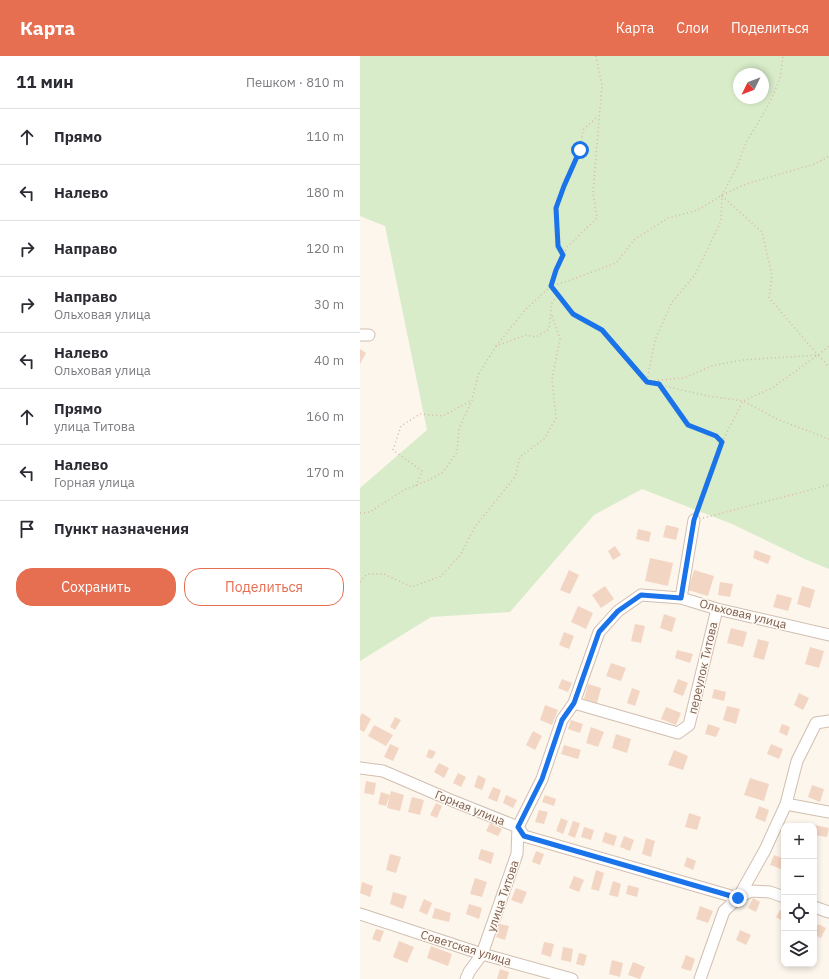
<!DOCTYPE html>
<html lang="ru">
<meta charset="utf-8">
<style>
body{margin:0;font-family:"IBM Plex Sans",sans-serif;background:#f2f2f3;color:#2b2b33}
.controls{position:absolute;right:12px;bottom:12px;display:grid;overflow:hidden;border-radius:8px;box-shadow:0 2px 6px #0003}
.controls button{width:36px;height:36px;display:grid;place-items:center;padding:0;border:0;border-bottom:1px solid #e1e1e2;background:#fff;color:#2b2b33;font:20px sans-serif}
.compass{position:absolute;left:373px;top:12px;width:36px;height:36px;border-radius:50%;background:#fff;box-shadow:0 2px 6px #0003;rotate:227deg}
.stop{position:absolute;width:12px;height:12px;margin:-9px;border:3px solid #1a73e8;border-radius:50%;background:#fff}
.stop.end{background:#1a73e8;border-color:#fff;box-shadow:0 1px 4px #0008}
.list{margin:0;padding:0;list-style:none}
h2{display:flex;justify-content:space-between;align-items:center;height:52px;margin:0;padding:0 16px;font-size:17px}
h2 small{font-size:13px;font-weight:400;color:#7c7c81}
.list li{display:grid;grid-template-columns:26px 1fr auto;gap:12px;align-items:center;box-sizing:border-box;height:56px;padding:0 16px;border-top:1px solid #e1e1e2}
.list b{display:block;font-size:15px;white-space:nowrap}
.list p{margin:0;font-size:13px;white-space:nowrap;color:#7c7c81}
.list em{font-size:13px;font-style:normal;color:#7c7c81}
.actions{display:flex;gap:8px;padding:12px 16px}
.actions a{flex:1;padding:9px 0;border:1px solid #e76f51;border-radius:16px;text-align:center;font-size:14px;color:#e76f51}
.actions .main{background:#e76f51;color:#fff}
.icon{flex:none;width:22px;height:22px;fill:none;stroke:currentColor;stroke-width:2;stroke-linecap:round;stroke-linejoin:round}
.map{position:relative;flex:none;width:469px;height:923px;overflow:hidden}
header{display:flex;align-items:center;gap:24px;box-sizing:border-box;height:56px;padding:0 20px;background:#e76f51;color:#fff}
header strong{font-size:19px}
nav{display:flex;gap:22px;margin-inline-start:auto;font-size:14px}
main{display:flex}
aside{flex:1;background:#fff}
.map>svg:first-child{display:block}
.green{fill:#d8ecc9;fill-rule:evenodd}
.building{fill:#f3d5c3}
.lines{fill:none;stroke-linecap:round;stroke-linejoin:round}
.minor-casing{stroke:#d1beb0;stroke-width:13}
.path{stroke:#d9b8a5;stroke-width:1.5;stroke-dasharray:1 3;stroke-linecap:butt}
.minor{stroke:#fff;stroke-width:11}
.route{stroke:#1a73e8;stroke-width:5}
.labels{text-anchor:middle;stroke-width:3;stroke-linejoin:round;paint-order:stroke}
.street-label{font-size:12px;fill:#7a5c4d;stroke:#fffaf3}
</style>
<header>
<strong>Карта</strong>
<nav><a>Карта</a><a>Слои</a><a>Поделиться</a></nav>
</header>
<main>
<aside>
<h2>11 мин<small>Пешком · 810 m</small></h2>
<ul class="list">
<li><svg class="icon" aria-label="ahead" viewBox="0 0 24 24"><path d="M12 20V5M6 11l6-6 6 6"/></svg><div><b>Прямо</b></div><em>110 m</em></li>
<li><svg class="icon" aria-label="left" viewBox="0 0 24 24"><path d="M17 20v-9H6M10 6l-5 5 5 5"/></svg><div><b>Налево</b></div><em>180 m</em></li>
<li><svg class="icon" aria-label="right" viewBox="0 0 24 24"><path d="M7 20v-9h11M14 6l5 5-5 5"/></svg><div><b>Направо</b></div><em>120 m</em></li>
<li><svg class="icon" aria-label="right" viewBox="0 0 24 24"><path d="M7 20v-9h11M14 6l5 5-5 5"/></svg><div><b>Направо</b><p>Ольховая улица</p></div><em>30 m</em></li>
<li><svg class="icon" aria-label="left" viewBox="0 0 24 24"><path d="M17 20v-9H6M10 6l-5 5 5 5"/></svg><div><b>Налево</b><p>Ольховая улица</p></div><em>40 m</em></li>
<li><svg class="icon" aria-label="ahead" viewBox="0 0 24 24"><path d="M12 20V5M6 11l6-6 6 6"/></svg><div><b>Прямо</b><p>улица Титова</p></div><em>160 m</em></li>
<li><svg class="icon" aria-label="left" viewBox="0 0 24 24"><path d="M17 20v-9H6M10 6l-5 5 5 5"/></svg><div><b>Налево</b><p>Горная улица</p></div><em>170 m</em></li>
<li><svg class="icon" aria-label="arrive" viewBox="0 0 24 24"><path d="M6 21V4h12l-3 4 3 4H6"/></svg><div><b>Пункт назначения</b></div></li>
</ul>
<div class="actions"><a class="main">Сохранить</a><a>Поделиться</a></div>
</aside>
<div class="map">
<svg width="469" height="923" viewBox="0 0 469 923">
<rect width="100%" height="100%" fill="#fdf6ec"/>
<path class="green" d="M0 0H469V513L447 504 372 468 282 433 234 459 150 556 71 561 0 605V432L67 374 25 170 0 160ZM379 18H403V42H379Z"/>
<path class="building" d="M0 293 6 297 0 308Z
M306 469 319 472 316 484 303 481Z
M278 473 291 476 289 486 276 483Z
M255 490 261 499 253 504 248 495Z
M395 494 411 500 408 508 393 502Z
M290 502 313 507 308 530 285 525Z
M209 514 219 519 210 538 200 534Z
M334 514 354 520 348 540 328 534Z
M360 526 373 528 370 541 358 539Z
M245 530 254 543 241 552 232 539Z
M442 530 455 534 450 552 437 548Z
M417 538 432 542 428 555 413 551Z
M218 550 233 557 226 573 211 566Z
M304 558 316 562 312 576 300 572Z
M275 568 285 570 281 587 271 585Z
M371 572 387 576 383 591 367 587Z
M204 576 214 580 209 593 199 589Z
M398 583 409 586 404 604 393 601Z
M450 591 464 595 459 612 445 608Z
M317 594 333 598 330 607 315 602Z
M251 607 266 612 261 625 246 620Z
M202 623 212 627 208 636 198 632Z
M318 623 328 627 323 640 313 636Z
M228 628 241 632 237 647 224 643Z
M272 632 280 635 275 650 267 647Z
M354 633 366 636 364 645 352 642Z
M439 637 449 642 443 654 434 649Z
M185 649 198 654 192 669 180 664Z
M367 650 380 653 376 668 363 664Z
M306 651 321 657 316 669 301 663Z
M2 657 11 663 4 676 0 674V661Z
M35 661 41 664 35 674 30 671Z
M211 664 223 668 220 677 208 673Z
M348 668 360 672 356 681 345 678Z
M422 668 430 671 427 680 419 676Z
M14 669 33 679 26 690 8 680Z
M231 671 244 676 238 691 226 687Z
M173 675 182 680 175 694 166 689Z
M256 678 271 683 267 697 252 692Z
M30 688 39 692 33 705 24 701Z
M411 688 423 693 419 703 407 698Z
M204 689 221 694 218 703 201 698Z
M69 693 76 696 72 703 66 701Z
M314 694 328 700 323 714 308 709Z
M79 707 89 712 84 722 74 716Z
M98 717 106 721 101 731 93 727Z
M118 719 126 723 122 734 114 731Z
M390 722 409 728 404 745 384 739Z
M6 725 16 727 14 739 4 737Z
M452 729 464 733 460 746 448 741Z
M133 731 141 734 137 746 128 742Z
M31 735 44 739 40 755 27 752Z
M21 736 30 739 26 750 18 748Z
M146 739 157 744 153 752 143 747Z
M185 739 196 743 194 750 182 746Z
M52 741 64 744 60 759 48 756Z
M76 747 82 750 77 762 70 759Z
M399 750 409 754 405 766 395 762Z
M179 754 188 756 184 768 175 766Z
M329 757 341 761 337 774 325 771Z
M201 762 208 765 203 778 196 775Z
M213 765 220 767 215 782 208 779Z
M130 767 142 773 138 780 126 775Z
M454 769 469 772 467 781 454 779Z
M224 771 234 774 231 784 221 781Z
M245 776 257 780 254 790 242 786Z
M264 780 274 784 270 795 260 791Z
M286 782 295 785 291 801 282 798Z
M121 793 134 797 131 808 118 803Z
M176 795 184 798 180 809 172 806Z
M30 798 41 801 36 817 26 814Z
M414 799 424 803 421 813 410 809Z
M327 801 336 805 333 814 324 810Z
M236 814 244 817 239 835 231 833Z
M214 820 224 824 219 836 209 832Z
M115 822 127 826 122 841 110 838Z
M253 825 261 828 258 841 249 839Z
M2 826 13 830 10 841 0 837Z
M268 829 279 832 277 841 266 838Z
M156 832 167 836 162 848 151 844Z
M33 836 47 840 43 853 30 848Z
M393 842 400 846 396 856 388 852Z
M64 843 72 847 67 859 59 855Z
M109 848 122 852 119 863 106 858Z
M340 850 353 855 348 867 336 863Z
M75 852 91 857 89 866 72 862Z
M420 854 424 856V866L416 861Z
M140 868 149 870 145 884 136 881Z
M458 868 466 872 461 882 454 879Z
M16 873 24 875 20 886 12 883Z
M380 874 391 879 386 889 376 884Z
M39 885 54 891 47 907 33 901Z
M184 886 194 888 191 901 181 898Z
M71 890 92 898 88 910 67 902Z
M203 891 213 893 211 906 201 904Z
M219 897 227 899 224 910 216 908Z
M326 899 335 903 331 915 321 912Z
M252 904 263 907 260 921 249 918Z
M273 906 285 911 280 923 268 919Z
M140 913 149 916 147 923H137Z"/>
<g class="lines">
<defs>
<path id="minor" d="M0 279H9
M321 542 334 464
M214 647 318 677 329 669 357 553
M0 712 23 715 88 743 158 771 164 780 378 842 391 835 410 836 424 841
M426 748 469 756
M454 851 469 856
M0 858 122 898 212 923
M106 923 109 916 122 898 157 798 158 771 182 723 202 664 214 647 239 576 258 555 281 539 321 542 357 553 469 579
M340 923 364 855 378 842 405 794 426 748 437 705 456 667 469 665"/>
</defs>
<use href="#minor" class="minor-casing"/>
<path class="path" d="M236 0 242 29 233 137 237 162 207 191 196 214 191 230 198 240 213 258 242 274 287 326 348 340 383 345 412 332 458 299 469 311
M362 140 402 176 412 220 409 242 458 299
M203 199 198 190 196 152 204 130 220 94 223 74 238 60
M136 290 166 253 191 230 208 225 256 207 275 183 308 162 338 154 362 139 386 128 455 108 469 100
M287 325 295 284 312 246 335 219 361 165 362 139 377 111 386 87 410 46 420 23 423 0
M290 325 324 322 352 310 382 304 458 299 469 290
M299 328 329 369 356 380 362 386
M56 430 62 415 33 394 41 370 60 358 83 360 112 344
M337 454 362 386 383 345 419 364 469 383
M0 457 10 456 44 434 69 424 83 416 97 396 99 373 112 344 118 319 136 290 166 279 176 281 189 273 192 246 198 240
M343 462 469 429
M0 526 7 518H24L52 531 81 520 101 498 114 472 155 421 160 401 185 382 196 362 192 323 200 283 191 257"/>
<use href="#minor" class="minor"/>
</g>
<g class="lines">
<path class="route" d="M220 94 204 130 196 152 198 190 203 199 196 214 191 230 213 258 242 274 287 326 299 328 328 369 356 380 362 386 334 464 321 542 281 539 258 555 239 576 214 647 202 664 182 723 158 771 164 780 378 842"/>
</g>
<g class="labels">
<g class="street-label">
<text transform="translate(383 558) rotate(14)" y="4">Ольховая улица</text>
<text transform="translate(343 612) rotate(-77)" y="4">переулок Титова</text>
<text transform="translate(110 752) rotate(22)" y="4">Горная улица</text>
<text transform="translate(143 840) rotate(-71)" y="4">улица Титова</text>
<text transform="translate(106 892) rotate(17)" y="4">Советская улица</text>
</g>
</g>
</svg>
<div class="controls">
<button>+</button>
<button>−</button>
<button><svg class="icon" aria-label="locate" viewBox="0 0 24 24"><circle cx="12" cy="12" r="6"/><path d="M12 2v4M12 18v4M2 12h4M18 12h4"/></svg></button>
<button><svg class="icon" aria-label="layers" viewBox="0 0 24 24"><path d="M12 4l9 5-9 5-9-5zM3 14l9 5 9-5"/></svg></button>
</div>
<svg class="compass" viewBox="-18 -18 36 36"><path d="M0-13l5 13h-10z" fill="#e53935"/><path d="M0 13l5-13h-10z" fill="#7c7c81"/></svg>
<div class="stop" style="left:220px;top:94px"></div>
<div class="stop end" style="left:378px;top:842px"></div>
</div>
</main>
